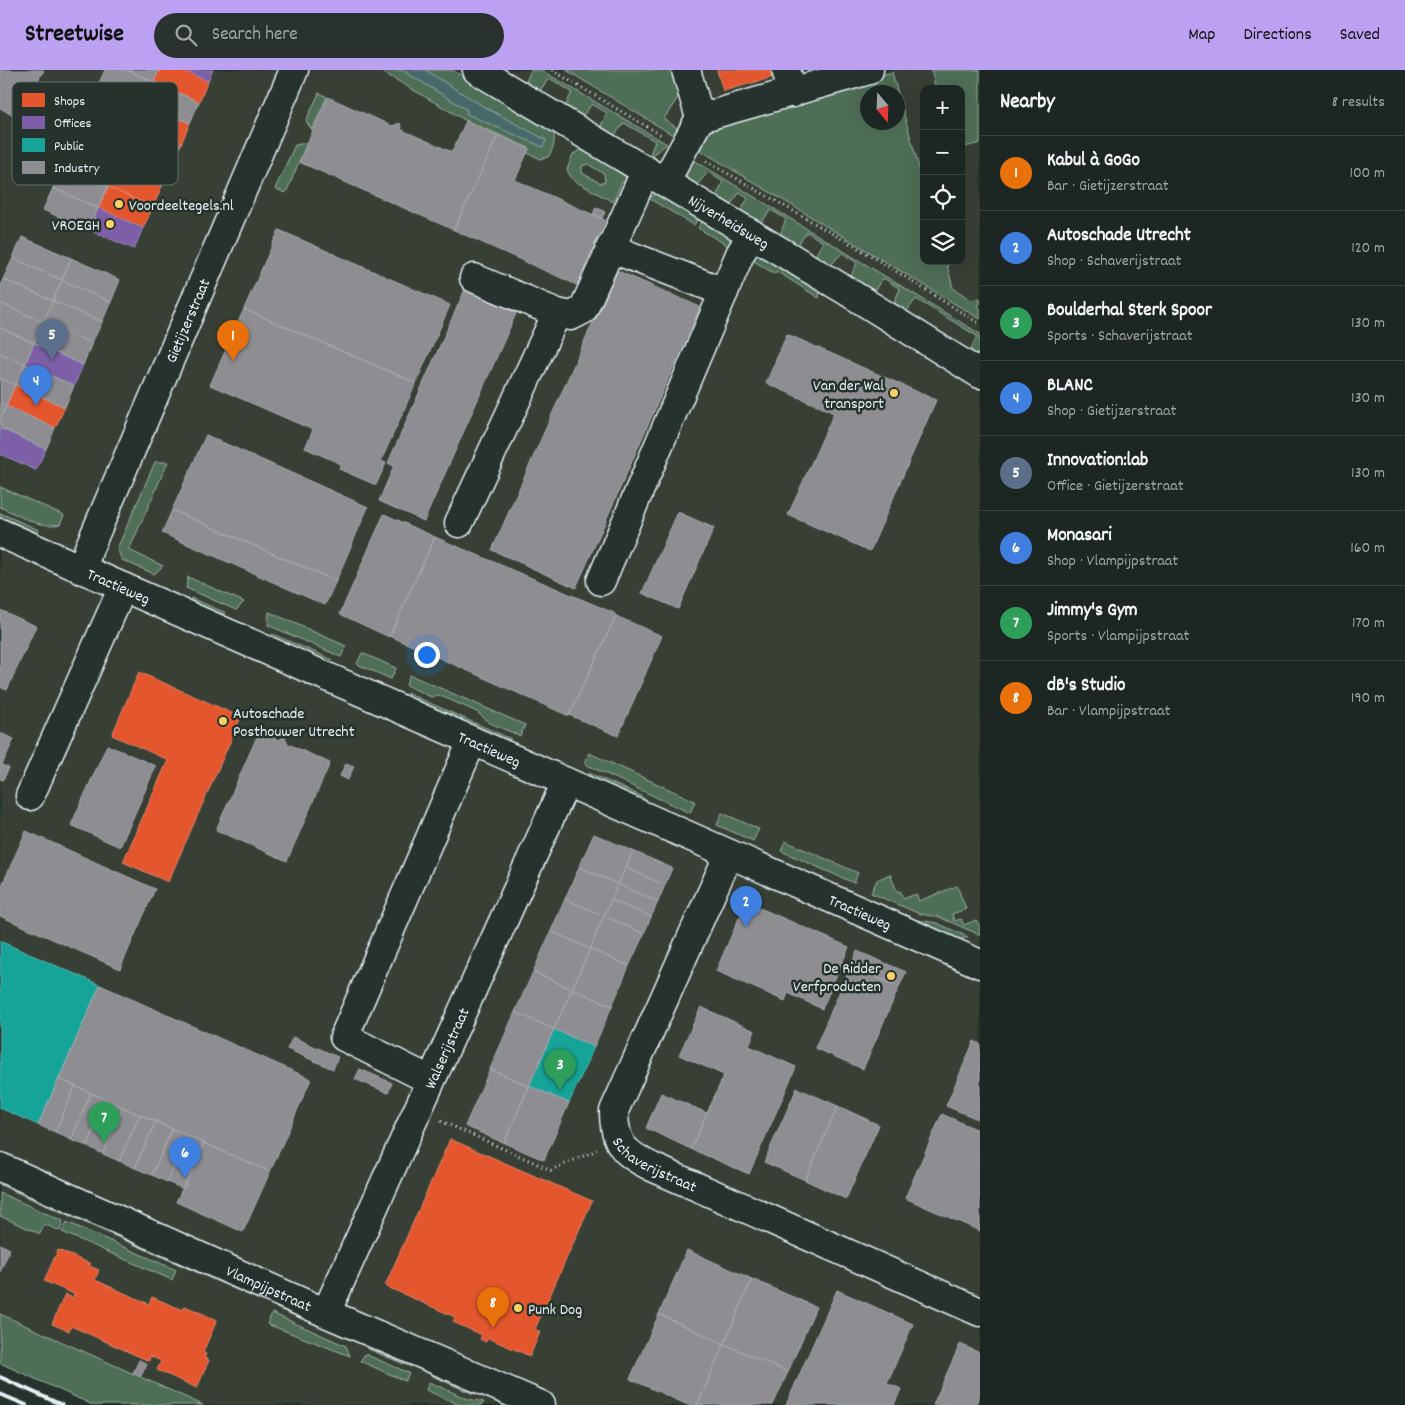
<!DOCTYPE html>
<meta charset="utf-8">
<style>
body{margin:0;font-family:Dekko,sans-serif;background:#29322f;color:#f1f3f6}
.controls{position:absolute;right:15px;top:15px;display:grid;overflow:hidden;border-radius:10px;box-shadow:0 5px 20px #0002}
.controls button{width:45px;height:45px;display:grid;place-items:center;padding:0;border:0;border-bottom:1px solid #3a4340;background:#1c2622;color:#f1f3f6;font:25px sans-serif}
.compass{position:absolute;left:860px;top:15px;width:45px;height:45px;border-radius:50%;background:#1c2622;box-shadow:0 5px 20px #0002;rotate:161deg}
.you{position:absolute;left:426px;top:584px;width:18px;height:18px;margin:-12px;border:4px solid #fff;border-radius:50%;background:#1a73e8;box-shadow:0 0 0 8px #1a73e833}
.badge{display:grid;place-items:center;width:32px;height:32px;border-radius:50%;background:#bca0f2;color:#fff;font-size:16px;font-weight:700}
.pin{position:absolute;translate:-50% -41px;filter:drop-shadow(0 1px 2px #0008)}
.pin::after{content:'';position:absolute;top:26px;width:18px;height:15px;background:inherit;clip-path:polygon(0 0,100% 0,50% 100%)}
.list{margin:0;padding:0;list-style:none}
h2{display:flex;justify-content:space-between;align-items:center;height:65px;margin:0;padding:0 20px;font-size:21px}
h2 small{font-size:16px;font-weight:400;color:#a0a5a5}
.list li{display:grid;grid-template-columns:32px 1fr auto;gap:15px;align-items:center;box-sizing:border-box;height:75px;padding:0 20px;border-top:1px solid #3a4340}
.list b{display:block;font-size:19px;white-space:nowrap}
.list p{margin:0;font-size:16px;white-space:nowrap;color:#a0a5a5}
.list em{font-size:16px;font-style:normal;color:#a0a5a5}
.icon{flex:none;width:28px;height:28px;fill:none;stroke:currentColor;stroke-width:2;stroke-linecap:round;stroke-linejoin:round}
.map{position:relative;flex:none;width:980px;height:1335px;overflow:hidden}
header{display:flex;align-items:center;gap:30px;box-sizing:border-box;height:70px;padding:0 25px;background:#bca0f2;color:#111}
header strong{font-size:24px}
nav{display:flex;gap:28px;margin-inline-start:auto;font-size:18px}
.search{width:350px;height:45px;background:#29322f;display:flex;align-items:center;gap:12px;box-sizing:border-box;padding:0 18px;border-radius:28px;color:#a0a5a5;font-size:19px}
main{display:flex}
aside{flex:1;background:#1c2622}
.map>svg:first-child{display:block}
.built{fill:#384036;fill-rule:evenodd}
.green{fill:#506e57;stroke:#9cb0a8;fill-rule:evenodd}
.water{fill:#46696b;stroke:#879fa3}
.shops{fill:#e4572e;stroke:#e5856b}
.offices{fill:#7b5ea7;stroke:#9c8abf}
.public{fill:#17a398;stroke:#56bab5}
.industry{fill:#8d8d92;stroke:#a8abb1}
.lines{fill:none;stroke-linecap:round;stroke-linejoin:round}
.minor-casing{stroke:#e8f1f8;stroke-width:31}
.path{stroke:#e8f1f8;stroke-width:3;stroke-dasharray:1 4;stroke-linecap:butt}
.minor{stroke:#26332d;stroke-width:28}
.rail{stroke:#e8f1f8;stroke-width:4}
.poi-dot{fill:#ffd166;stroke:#26332d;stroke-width:2}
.labels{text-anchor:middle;stroke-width:5;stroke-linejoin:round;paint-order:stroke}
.poi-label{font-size:16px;fill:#e8f1f8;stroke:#26332d;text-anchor:start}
.street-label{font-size:16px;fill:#e8f1f8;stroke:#26332d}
.key{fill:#26332d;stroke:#606c6a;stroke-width:1}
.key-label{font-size:14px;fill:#e8f1f8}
</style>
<header>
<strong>Streetwise</strong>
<div class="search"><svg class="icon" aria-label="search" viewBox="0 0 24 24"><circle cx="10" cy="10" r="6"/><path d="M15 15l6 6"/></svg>Search here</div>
<nav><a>Map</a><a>Directions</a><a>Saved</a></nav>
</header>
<main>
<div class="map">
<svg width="980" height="1335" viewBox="0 0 980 1335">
<rect width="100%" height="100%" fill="#26332d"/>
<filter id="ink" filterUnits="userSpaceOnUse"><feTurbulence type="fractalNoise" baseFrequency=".02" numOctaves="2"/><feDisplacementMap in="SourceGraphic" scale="10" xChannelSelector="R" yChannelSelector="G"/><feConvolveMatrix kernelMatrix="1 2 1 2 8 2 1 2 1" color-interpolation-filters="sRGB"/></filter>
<g filter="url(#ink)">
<path class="built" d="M0 0H980V1335H133L0 1274ZM924 19H961V191H924ZM868 22H898V52H868Z"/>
<path class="green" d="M379 0H402L466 39 467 44 543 77 546 70 484 37 425 0H452L554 60C554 71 556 75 548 87L541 89 527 83 529 78 465 50Z
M531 0H541L667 74 649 87 655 71 624 53 614 66 600 58 607 43 592 34 582 47 565 37 572 22 549 8 539 22 525 14Z
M566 0H677L682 21 664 49 680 60 673 65Z
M931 0H980V73L961 78V19H936Z
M892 2 924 115V191H946L953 218 971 230 980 228V234L977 235 980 238V249L700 80 709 63 704 60 707 57ZM868 22H898V52H868Z
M319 23 327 27 312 60 306 51Z
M307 73 286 123 275 119 295 75Z
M585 78 626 107V113L622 112 613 132 573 110 567 100 573 84ZM588 94 604 104 605 112 600 113 582 103V96Z
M687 86 980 264V287L970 281 977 266 916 229 906 242 893 234 900 219 885 209H882L873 223 850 208 857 193 842 183 830 196 815 186 823 172 807 162 797 176 780 165 786 149 771 140 760 154 741 141 748 128 740 122 730 135 716 127 723 112 708 102 697 115 684 108Z
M659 123 700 146 694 155 648 128Z
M704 148 732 169 733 179 698 158Z
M756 182 820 221 819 228 776 201 775 204 747 187Z
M155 392H168L129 480 163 496 154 504 122 490 117 479Z
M0 417 64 445 60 454C39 459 19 445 0 437Z
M0 443 39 460 37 466 0 449Z
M188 507 244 532 236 540 186 518Z
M191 528 226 543 221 545 191 534Z
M269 542 346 576 341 587 268 555Z
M272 564 333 590 328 593 274 569Z
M362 583 396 598 391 609 357 594Z
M410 605 525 655 520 666 490 653 477 642 439 625 431 627 406 615Z
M407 623 511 669 506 671 410 629Z
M589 683 695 731 690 743 585 694Z
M589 703 641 726 648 732 684 748 682 751 591 709Z
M722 743 759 759 753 771 717 755Z
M785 771 858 803 854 813 781 781Z
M890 804 897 822 900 821 903 829 916 824 919 831 957 816 966 839 952 844 954 851 961 849 964 855 976 850 980 856V865L939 847 920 844 871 823 877 810Z
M877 833 917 850 937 853 968 867 959 870 875 836Z
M0 1108 257 1225V1229L0 1115Z
M0 1123 63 1151 60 1161 44 1154 40 1164 0 1146Z
M67 1152 176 1200 172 1210 62 1162Z
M277 1236 348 1265 349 1268 276 1238Z
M272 1243 346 1276 350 1286 267 1254Z
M0 1244 203 1335H93L0 1293Z
M370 1276 412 1294 411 1297 368 1279Z
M365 1284 409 1303 405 1311 360 1291Z
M435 1304 492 1326 471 1323 432 1306Z
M429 1312 468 1329 484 1332 482 1335H460L426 1320Z"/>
<path class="water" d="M402 0H425L484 37 546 70 543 77 467 44 466 39Z"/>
<path class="shops" d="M159 0H183L208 11 199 32 154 12Z
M717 0H772L774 7 723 21Z
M144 33 190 53 181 74 135 54Z
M117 96 162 116 153 137 108 117Z
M108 117 153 137 143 158 98 138Z
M15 315 65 337 55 358 6 336Z
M139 602 241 647 168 812 123 792 168 690 112 665Z
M450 1069 592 1131 535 1259 540 1262 530 1286 488 1268 486 1272 480 1269 482 1265 453 1252 455 1247 385 1216Z
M58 1180 91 1194 89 1196 99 1200 95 1210 149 1234 152 1227 183 1240 185 1236 217 1250 203 1282 206 1284 204 1288 209 1290 197 1318 157 1300 161 1291 150 1286 149 1291 71 1256 69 1261 52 1254 65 1224 73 1228 74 1224 44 1211Z"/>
<path class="offices" d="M183 0H213L208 11Z
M98 138 143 158 134 179 89 160Z
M34 273 83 295 74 316 25 294Z
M0 358 46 379 36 400 0 384Z"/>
<path class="public" d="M0 871 100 915 38 1055 0 1038Z
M554 959 594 977 569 1033 529 1016Z"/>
<path class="industry" d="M0 0H44L16 47 0 38Z
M105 0H127L154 12 144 33 99 13Z
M127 0H159L154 12Z
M154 12 199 32 190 53 144 33Z
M328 27 392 56 400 53 402 60 452 82 466 51 498 65 454 160 299 92Z
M135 54 181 74 172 95 126 75Z
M498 65 529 79 515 110 605 150 577 215 454 160Z
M126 75 172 95 162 116 117 96Z
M71 76 117 96 108 117 62 97Z
M62 97 108 117 98 138 53 118Z
M53 118 98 138 89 160 43 140Z
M596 137 605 142 602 148 593 144Z
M279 160 450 235 416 313 244 239Z
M22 167 71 188 62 210 13 188Z
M13 188 62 210 53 231 3 209Z
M71 188 120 210 111 232 62 210Z
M616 200 700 237 576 518 492 480Z
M3 209 53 231 43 252 0 233V216Z
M62 210 111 232 102 252 53 231Z
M466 217 518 239 424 451 379 431 394 396 388 393Z
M53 231 102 252 92 273 43 252Z
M0 233 43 252 34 273 0 258Z
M244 239 416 313 381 391 386 393 376 415 339 399 341 394 305 378 313 360 210 315Z
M43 252 92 273 83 295 34 273Z
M0 258 34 273 25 294 0 283Z
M787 264 936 330 870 481 788 445 834 343 766 313Z
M0 283 25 294 15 315 0 308Z
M25 294 74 316 65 337 15 315Z
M0 308 15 315 6 336 0 333Z
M0 333 6 336 0 350Z
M6 336 55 358 46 379 0 358V350Z
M206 365 368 437 336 511 172 440Z
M172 440 336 511 325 535 162 463Z
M678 442 714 458 678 539 642 523Z
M384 444 435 467 389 567 340 544Z
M435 467 614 543 616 546 569 646 390 566Z
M0 540 36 556 7 620 0 617Z
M616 546 662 566 618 666 569 645Z
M259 662 278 670 285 667 288 674 330 693 287 791 216 760Z
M0 663 14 669 2 695 9 698 3 710 0 709Z
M107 675 156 696 120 777 71 755Z
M346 693 354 696 348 710 340 706Z
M26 761 155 819 120 899 0 846V820Z
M594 764 633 781 618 814 579 797Z
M633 781 672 798 665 815 626 798Z
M579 797 618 814 604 846 565 829Z
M626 798 665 815 658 832 618 814Z
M618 814 658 832 651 847 611 830Z
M565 829 604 846 590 879 551 861Z
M611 830 651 847 644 864 604 846Z
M746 832 849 877 822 939 788 923 785 931 716 901Z
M604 846 644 864 629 896 590 879Z
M551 861 590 879 572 919 533 902Z
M590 879 629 896 612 936 572 919Z
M857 881 906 902 899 917 851 896Z
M851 896 899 917 863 999 815 978Z
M533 902 572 919 554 959 515 942Z
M100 915 311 1009 270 1102 59 1009Z
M572 919 612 936 594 977 554 959Z
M701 937 755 961 749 976 796 997 749 1104 691 1079 724 1005 679 985Z
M515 942 554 959 529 1016 490 999Z
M293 967 338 987 333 999 287 979Z
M974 971 980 974V1050L946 1036Z
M360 999 392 1013 388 1023 355 1009Z
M490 999 529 1016 504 1073 465 1056Z
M59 1009 75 1016 55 1062 38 1055Z
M75 1016 91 1023 71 1070 55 1062Z
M529 1016 569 1033 544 1090 504 1073Z
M797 1018 838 1036 805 1110 764 1092Z
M91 1023 108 1030 87 1076 71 1070Z
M661 1023 707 1043 691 1079 646 1058Z
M108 1030 123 1037 103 1084 87 1076Z
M838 1036 879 1055 846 1129 805 1110Z
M123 1037 140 1045 119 1091 103 1084Z
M942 1044 980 1061V1161L905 1128Z
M140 1045 156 1051 135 1098 119 1091Z
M156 1051 172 1059 152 1105 135 1098Z
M172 1059 188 1066 167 1112 152 1105Z
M188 1066 204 1073 184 1119 167 1112Z
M204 1073 270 1102 243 1162 176 1132Z
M0 1174 10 1179 0 1202Z
M687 1180 752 1209 724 1274 659 1244Z
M752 1209 816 1237 788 1302 724 1274Z
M837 1220 913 1254 887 1313 901 1319 894 1335H786Z
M659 1244 724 1274 697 1335H688L630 1309Z
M724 1274 788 1302 773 1335H697Z
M960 1274 980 1283V1325L975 1335H933Z
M139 1290 147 1294 141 1306 133 1303Z"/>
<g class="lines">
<defs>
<g id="minor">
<path id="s1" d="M477 0 845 220 980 304"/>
<path d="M686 0 700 48"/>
<path d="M786 0 793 23"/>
<path d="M665 112 700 48 869 0"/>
<path d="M610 178 724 222"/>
<path d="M474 208 557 243"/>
<path d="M459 453 557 243 571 246 583 240 646 100"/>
<path id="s2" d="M0 463 980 894"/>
<path id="s3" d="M82 500 89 478 294 0"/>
<path d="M601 511 740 184 752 164"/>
<path d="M30 726 123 517"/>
<path id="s4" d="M729 784 614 1041C614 1074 624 1083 652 1097L980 1242"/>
<path d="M430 1010 344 967 472 671"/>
<path id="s5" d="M0 1097 326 1243 541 1335"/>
<path id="s6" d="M326 1243 566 712"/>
</g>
</defs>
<use href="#minor" class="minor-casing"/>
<path class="path" d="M552 0 661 65
M706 91 870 185 980 254
M441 1051 551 1100 597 1080"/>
<use href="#minor" class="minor"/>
<path class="rail" d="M0 1307 62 1335
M0 1324 26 1335"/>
</g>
</g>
<g class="poi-dot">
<circle cx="119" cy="134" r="5"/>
<circle cx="110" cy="154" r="5"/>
<circle cx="894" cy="323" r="5"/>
<circle cx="223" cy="651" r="5"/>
<circle cx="891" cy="906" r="5"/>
<circle cx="518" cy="1238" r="5"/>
</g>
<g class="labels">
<g class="poi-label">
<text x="129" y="140">Voordeeltegels.nl</text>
<text x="100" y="160" text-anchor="end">VROEGH</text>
<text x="884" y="320" text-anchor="end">Van der Wal<tspan x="884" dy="18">transport</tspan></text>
<text x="233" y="648">Autoschade<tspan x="233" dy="18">Posthouwer Utrecht</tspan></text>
<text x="881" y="903" text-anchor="end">De Ridder<tspan x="881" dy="18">Verfproducten</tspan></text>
<text x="528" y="1244">Punk Dog</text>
</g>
<g class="street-label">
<text dy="6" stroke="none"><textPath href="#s1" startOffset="294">Nijverheidsweg</textPath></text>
<text dy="6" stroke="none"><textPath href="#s3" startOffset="271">Gietijzerstraat</textPath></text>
<text dy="6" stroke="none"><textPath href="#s2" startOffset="130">Tractieweg</textPath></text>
<text dy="6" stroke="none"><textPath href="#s2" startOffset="535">Tractieweg</textPath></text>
<text dy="6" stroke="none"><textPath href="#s2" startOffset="940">Tractieweg</textPath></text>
<text dy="6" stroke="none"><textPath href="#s6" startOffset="291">Walserijstraat</textPath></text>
<text dy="6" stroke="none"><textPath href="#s4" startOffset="356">Schaverijstraat</textPath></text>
<text dy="6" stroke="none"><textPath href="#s5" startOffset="295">Vlampijpstraat</textPath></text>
</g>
</g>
<rect x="12" y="12" width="166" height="103" rx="8" class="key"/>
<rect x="22" y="23" width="23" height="14" fill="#e4572e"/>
<rect x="22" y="46" width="23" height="13" fill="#7b5ea7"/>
<rect x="22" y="68" width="23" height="14" fill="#17a398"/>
<rect x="22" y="91" width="23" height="13" fill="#8d8d92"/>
<g class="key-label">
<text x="54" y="35">Shops</text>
<text x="54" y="57">Offices</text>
<text x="54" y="80">Public</text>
<text x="54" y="102">Industry</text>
</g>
</svg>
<div class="controls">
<button>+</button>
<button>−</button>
<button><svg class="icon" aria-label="locate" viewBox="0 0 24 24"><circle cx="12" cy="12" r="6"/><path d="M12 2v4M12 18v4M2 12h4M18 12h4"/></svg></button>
<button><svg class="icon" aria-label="layers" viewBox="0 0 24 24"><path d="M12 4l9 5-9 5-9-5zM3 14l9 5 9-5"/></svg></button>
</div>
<svg class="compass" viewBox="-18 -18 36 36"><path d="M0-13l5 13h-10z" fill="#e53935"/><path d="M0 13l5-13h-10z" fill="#a0a5a5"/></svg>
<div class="you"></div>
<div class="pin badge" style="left:233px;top:291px;background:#e8710a">1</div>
<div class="pin badge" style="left:746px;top:857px;background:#3f7fe0">2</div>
<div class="pin badge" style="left:560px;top:1020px;background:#2e9e5b">3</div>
<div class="pin badge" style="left:36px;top:336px;background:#3f7fe0">4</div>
<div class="pin badge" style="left:52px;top:290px;background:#5c6f8a">5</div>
<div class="pin badge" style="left:185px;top:1108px;background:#3f7fe0">6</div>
<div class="pin badge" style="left:104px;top:1073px;background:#2e9e5b">7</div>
<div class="pin badge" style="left:493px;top:1258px;background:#e8710a">8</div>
</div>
<aside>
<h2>Nearby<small>8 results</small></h2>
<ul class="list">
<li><span class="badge" style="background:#e8710a">1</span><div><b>Kabul à GoGo</b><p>Bar · Gietijzerstraat</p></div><em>100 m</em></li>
<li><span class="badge" style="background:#3f7fe0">2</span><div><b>Autoschade Utrecht</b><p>Shop · Schaverijstraat</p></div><em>120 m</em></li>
<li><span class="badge" style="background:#2e9e5b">3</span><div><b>Boulderhal Sterk Spoor</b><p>Sports · Schaverijstraat</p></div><em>130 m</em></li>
<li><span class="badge" style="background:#3f7fe0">4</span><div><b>BLANC</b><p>Shop · Gietijzerstraat</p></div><em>130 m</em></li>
<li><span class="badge" style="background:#5c6f8a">5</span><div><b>Innovation:lab</b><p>Office · Gietijzerstraat</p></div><em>130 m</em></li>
<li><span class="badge" style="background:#3f7fe0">6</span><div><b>Monasari</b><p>Shop · Vlampijpstraat</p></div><em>160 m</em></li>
<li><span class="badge" style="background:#2e9e5b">7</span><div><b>Jimmy's Gym</b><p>Sports · Vlampijpstraat</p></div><em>170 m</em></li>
<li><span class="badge" style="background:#e8710a">8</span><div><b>dB's Studio</b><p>Bar · Vlampijpstraat</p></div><em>190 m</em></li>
</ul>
</aside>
</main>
